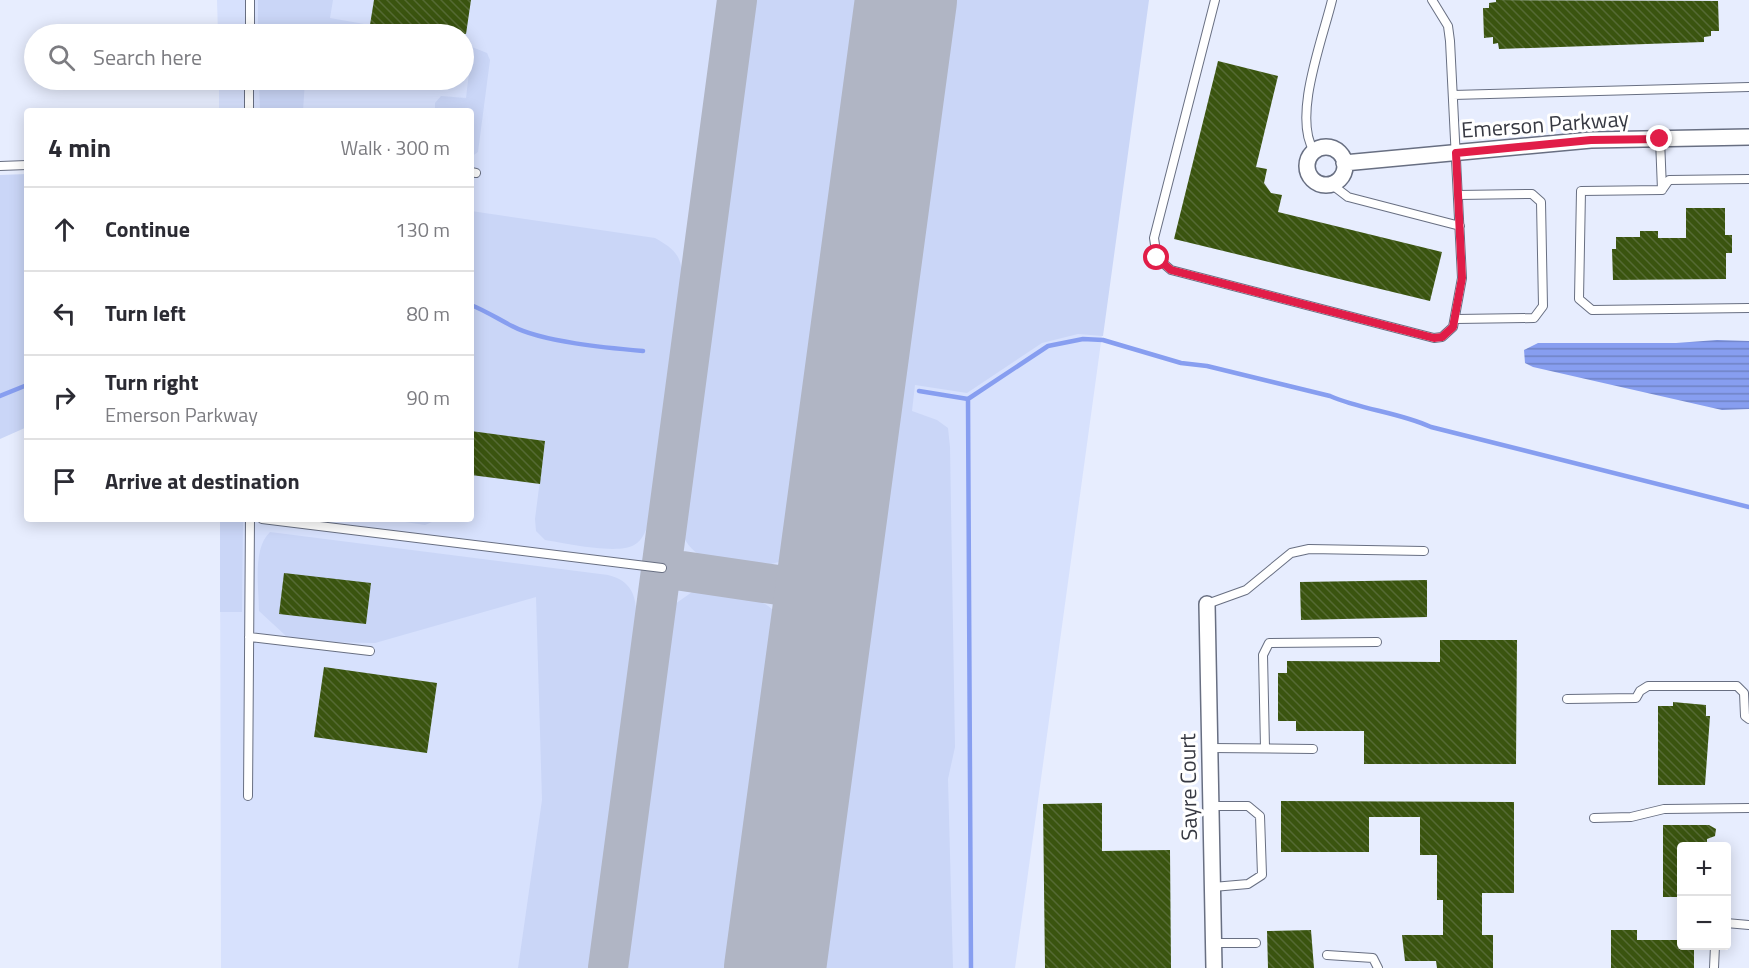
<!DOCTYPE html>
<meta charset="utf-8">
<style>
body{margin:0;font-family:"Titillium Web",sans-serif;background:#f7f7f7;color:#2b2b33}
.controls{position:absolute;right:18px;bottom:18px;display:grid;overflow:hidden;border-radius:6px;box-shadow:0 3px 15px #0003}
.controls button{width:54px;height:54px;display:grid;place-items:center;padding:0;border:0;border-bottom:2px solid #e1e1e2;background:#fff;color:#2b2b33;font:30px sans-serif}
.stop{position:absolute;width:18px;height:18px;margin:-14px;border:4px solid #e11d48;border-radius:50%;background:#fff}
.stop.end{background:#e11d48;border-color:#fff;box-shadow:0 2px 6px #0008}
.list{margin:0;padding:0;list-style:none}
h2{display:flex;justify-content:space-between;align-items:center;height:78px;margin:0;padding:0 24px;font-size:26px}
h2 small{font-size:20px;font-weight:400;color:#7c7c81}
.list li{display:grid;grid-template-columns:39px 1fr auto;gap:18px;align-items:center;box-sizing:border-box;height:84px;padding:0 24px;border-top:2px solid #e1e1e2}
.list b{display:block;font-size:22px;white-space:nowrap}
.list p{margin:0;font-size:20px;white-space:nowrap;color:#7c7c81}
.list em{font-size:20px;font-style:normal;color:#7c7c81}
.icon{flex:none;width:33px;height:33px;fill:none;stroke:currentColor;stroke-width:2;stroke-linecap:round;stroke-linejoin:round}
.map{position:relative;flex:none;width:1749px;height:968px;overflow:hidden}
.search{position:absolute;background:#fff;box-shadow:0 3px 15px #0003;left:24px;top:24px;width:450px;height:66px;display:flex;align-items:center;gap:15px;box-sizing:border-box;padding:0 21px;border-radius:33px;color:#7c7c81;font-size:22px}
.panel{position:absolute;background:#fff;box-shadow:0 3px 15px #0003;left:24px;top:108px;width:450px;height:414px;border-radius:6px}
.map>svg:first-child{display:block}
.built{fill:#d7e1fd}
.green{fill:#cad6f7}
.water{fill:url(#water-rules)}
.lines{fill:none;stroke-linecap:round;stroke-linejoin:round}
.stream{stroke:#879ef0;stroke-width:4.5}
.taxiway{stroke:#b0b5c4;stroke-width:40}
.runway{stroke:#b0b5c4;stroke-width:102}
.building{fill:url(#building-back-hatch)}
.lane-casing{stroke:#686f82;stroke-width:10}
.street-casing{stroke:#686f82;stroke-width:18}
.lane{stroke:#fff;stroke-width:8}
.street{stroke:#fff;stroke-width:15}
.route{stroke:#e11d48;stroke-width:8}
.labels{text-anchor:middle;stroke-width:6;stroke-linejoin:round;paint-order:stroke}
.street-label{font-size:22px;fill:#373942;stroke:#fff}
</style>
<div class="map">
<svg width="1749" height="968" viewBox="0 0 1749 968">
<defs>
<pattern id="water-rules" width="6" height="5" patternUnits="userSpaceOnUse" patternTransform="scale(1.5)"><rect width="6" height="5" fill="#879ef0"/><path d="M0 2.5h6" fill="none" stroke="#6f82c4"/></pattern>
<pattern id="building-back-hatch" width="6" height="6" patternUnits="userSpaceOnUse" patternTransform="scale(1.5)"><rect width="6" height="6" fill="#3a540f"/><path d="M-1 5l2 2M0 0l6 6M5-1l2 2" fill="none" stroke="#556a34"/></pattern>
</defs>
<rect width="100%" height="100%" fill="#e7edfe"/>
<path class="built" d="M217 0H1148L1015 968H221L220 519H471V111H219V80H464V34H218Z"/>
<path class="green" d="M258 0H333L330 18 370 25V31L391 34H258Z
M747 0H877L809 519C805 532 801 547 790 556 765 575 690 569 683 533L715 247Z
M930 0H1149L1103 336 1078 334 1042 343 967 393 915 385 912 411 937 420 948 428 950 447 955 747 948 779 953 968H801Z
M472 47 487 53 490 60 478 152 471 157V111H435V103L441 96 466 98Z
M259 80H387L382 87 305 80 303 111H260Z
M27 174V427L0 439V175Z
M471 211 655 238C671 247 681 254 682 273L649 522C646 530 643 540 634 545 618 555 564 543 545 540L536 531 535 519 545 441 471 431Z
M220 519H243L242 612H220Z
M385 519H439L425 525Z
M270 532 608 575C642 583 637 613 634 641L589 968H518L542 800 536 597 375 643 319 642 286 636 259 611C259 588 252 549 270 532Z
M695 590C745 590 790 598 790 658L749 968H626L672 615 675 604Z"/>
<path class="water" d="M1717 340 1749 341V409L1722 410 1533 367 1525 363 1524 350 1538 343H1676Z"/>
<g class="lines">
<path class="stream" d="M471 305C486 311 498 319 512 326 542 342 608 348 643 351
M919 391 968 399 1048 346 1083 339 1103 340 1181 363 1207 366 1330 396C1362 410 1398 412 1431 427L1749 507
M0 396 27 385
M968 399 971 968"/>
<path class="taxiway" d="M662 568 826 592
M608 968 737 0"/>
<path class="runway" d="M775 968 906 0"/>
</g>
<path class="building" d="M374 0H471L466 34H391L369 31Z
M1496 0 1718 1 1719 31H1711V36L1704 37V42L1499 49 1498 43 1493 44V37L1484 38 1483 8H1489V3L1496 2Z
M1218 61 1278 76 1256 167 1267 169 1264 183 1271 193 1282 195 1278 212 1442 252 1430 301 1174 239Z
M1686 208H1725V235H1732V253H1726V279L1613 280 1612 249H1616V237H1640V231H1658V238H1686Z
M471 431 545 441 540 484 471 475Z
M284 573 371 583 366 624 279 614Z
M1427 580V617L1301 620 1300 582Z
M1440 640H1517L1516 764H1364V731H1296V721H1278V673H1287V661L1440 662Z
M324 667 437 683 427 753 314 737Z
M1673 702 1706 705V716H1710L1705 785H1658V706H1673Z
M1281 801 1514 802V893H1482V935H1493V968H1437L1436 961H1405L1402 935H1443V900H1437V855H1420V817H1369V852H1281Z
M1102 803V851L1170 850 1171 968H1045L1043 804Z
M1663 825H1709L1716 829 1715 836 1707 839V846H1682V897H1663Z
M1311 930 1314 968H1268L1267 931Z
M1611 930H1637V940H1682L1683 949H1694V968H1611Z"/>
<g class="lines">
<defs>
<path id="lane" d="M1215 0 1154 238 1157 258 1171 270 1434 338 1442 337 1453 327 1462 278 1450 41 1448 26 1432 0
M250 34V0
M1453 95 1749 87
M249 111V80
M1660 139 1662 190
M1314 151C1292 117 1323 38 1332 0
M0 166 27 165
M471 172 476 173
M1749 179 1669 180 1662 190 1581 191 1579 299 1592 310 1749 308
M1331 184 1348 197 1460 226
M1456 319 1534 318 1543 306 1541 202 1532 194 1458 195
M262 519 662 568
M1207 604 1246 590 1291 553 1309 549 1424 551
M249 637 370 651
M1567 699 1636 698 1640 691 1648 686H1737L1744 693 1745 716 1749 719
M1210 748 1313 749
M1265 748 1263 655 1269 643 1377 642
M248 796 250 519
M1211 806H1248L1260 816 1262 875 1248 884 1213 887
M1594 818 1631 817 1664 809 1749 808
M1726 923 1749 925
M1214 943H1256
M1327 955 1373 958 1378 968
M1714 968 1715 946"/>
<path id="street" d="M1307 166a19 19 0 1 1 38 0a19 19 0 1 1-38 0Z
M1344 163 1591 140 1749 137
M1207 604 1214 968"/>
</defs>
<use href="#lane" class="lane-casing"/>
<use href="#street" class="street-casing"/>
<use href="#lane" class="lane"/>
<use href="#street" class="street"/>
</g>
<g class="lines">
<path class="route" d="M1157 258 1171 270 1434 338 1442 337 1453 327 1462 278 1456 153 1591 140 1660 139"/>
</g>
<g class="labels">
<g class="street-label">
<text transform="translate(1545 124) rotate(-4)" y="8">Emerson Parkway</text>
<text transform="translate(1188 787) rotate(-91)" y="8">Sayre Court</text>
</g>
</g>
</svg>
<div class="controls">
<button>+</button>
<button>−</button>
</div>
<div class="stop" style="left:1157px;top:258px"></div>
<div class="stop end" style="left:1660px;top:139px"></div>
<div class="search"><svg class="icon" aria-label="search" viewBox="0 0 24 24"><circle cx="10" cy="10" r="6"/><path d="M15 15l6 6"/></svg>Search here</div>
<section class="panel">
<h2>4 min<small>Walk · 300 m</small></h2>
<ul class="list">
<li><svg class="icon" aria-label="ahead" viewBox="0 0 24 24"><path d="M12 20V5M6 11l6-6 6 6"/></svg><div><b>Continue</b></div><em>130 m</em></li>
<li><svg class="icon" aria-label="left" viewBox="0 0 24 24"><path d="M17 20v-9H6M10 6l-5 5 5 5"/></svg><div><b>Turn left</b></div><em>80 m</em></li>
<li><svg class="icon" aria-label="right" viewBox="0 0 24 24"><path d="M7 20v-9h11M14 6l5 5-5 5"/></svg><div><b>Turn right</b><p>Emerson Parkway</p></div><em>90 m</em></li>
<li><svg class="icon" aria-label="arrive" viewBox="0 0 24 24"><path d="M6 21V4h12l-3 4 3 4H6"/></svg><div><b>Arrive at destination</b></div></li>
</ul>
</section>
</div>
